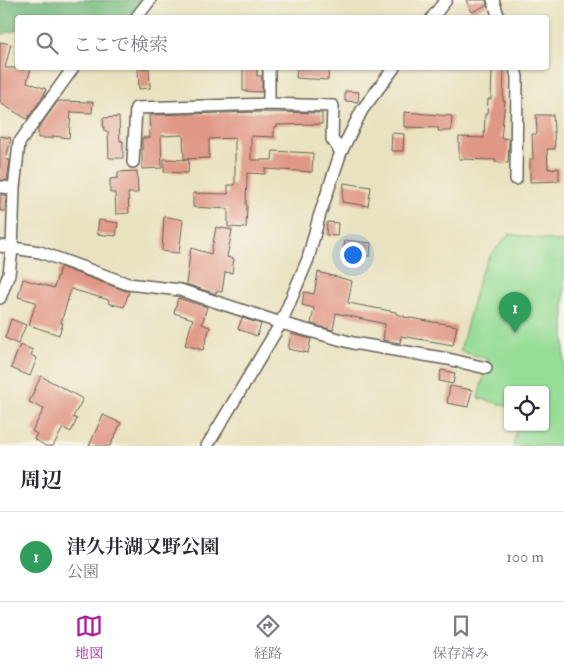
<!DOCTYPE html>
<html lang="ja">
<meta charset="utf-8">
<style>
body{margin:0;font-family:"IM FELL Double Pica","Noto Serif JP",serif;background:#f7f7f7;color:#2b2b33}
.controls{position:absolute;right:15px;bottom:15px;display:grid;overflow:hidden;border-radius:5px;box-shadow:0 1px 4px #0004}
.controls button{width:45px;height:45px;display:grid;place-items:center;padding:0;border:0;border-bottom:1px solid #e1e1e2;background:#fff;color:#2b2b33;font:25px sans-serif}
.you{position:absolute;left:352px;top:254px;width:18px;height:18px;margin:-12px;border:4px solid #fff;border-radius:50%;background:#1a73e8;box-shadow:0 0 0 8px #1a73e833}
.badge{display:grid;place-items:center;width:32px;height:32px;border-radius:50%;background:#b5179e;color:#fff;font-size:16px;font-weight:700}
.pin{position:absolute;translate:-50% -41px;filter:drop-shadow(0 1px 2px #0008)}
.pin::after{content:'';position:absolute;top:26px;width:18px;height:15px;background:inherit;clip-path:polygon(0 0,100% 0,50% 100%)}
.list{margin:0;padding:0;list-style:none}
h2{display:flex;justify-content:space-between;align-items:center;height:65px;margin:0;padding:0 20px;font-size:21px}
h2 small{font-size:16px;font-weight:400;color:#7c7c81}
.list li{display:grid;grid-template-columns:32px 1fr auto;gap:15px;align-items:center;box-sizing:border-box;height:90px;padding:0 20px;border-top:1px solid #e1e1e2}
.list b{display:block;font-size:19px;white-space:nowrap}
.list p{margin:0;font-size:16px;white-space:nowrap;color:#7c7c81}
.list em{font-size:16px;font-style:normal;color:#7c7c81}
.icon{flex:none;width:28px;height:28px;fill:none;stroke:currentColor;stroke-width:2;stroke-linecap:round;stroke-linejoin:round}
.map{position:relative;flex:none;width:564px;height:446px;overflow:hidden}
.search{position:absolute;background:#fff;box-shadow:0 1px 4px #0004;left:15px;right:15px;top:15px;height:55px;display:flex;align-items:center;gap:12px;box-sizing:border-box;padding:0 18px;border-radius:5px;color:#7c7c81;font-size:19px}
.sheet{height:155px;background:#fff}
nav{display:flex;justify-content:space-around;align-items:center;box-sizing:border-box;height:70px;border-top:1px solid #e1e1e2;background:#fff;font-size:14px;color:#7c7c81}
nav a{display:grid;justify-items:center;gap:2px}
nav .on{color:#b5179e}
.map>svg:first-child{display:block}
.green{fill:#96dd97;stroke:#597c5a}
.forest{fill:#78bc80;stroke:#4a6c4e}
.building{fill:#e19786}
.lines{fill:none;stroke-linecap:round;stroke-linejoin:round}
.minor-casing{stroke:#646155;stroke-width:14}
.minor{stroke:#fff;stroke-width:11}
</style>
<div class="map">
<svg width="564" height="446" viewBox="0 0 564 446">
<rect width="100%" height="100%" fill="#f7f3e8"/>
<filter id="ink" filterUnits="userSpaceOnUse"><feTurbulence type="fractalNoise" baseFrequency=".02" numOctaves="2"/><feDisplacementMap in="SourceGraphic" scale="10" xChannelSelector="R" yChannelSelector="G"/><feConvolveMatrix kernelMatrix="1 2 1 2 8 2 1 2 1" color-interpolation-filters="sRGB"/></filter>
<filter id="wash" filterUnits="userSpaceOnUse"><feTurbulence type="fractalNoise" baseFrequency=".0096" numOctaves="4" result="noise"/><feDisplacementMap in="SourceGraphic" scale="20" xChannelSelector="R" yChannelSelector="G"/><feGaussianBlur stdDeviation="1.12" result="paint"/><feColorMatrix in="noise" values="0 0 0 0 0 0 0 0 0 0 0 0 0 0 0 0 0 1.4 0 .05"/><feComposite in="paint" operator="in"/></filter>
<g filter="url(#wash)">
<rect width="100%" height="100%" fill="#e9e2c0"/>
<path class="green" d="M509 234 564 242V446H513L517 427H545V390H508V406L478 398 488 359 460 351 480 275 490 256Z"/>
<path class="forest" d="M0 0H145L127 17 18 18 17 30 0 35Z"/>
<g id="blocks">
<path class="building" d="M466 0H486L487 5 472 12Z
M0 42 11 44 5 68H31L27 82 46 89 44 95 27 119 0 103Z
M138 68H149L150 88 139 89Z
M243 68H257V76H262V92L243 91Z
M297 68H329L328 80 296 78Z
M492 68H504L503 101H505L501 138 509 139 508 163 495 162 496 160 459 159V137L484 138 485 114H487L488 99H491Z
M345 91 359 92 358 102 345 101Z
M58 101 93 102 92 113 71 112 69 138 53 136V138H38V129Z
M261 112 322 113V124L277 125V127H274V137L251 136V160H272L273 151 313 153 312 172 265 169V174L247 173 246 205H247L246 228 228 227V209L193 207V193L228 194V185H235V138L209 139V158L184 159 183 135 161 136 162 168 142 169V138H150L149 115Z
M404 112 452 116 451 131H438L439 128 404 127Z
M536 115H553L555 149H547L548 169 559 168V181L530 182V159H533L532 134H537Z
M119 117 120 141H123V158H109L108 131H104L103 118Z
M392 133 404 134 403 151H391Z
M0 136 11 138 6 160H10L7 180H0Z
M164 159 189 160 188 173 164 172Z
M137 171 138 193H128L129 213 116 214 115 193H110V179L118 178V172Z
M344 183 371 187 368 206 342 202Z
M0 195H6L5 211H0Z
M164 216 183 220 179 253 162 251Z
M99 220 118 223 116 236 97 234Z
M327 222 338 223 337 236 326 235Z
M216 227 232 230 227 257 234 259 232 273 225 272 222 292 216 291V294L186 284 191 248 211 254Z
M345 240 371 243 370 256 343 254Z
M60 267 129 292 124 307 108 303 109 300 71 289 61 323H63L59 335 29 325 36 302 18 297 23 279 54 288Z
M318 272 352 281 348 303 396 312V314L404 316V317L457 326 453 345 401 336 400 343 383 340 385 324 336 313 333 330 311 324 314 308 302 305 304 292 314 294Z
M178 298 207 307 202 324 210 327 203 350 185 345 193 319 174 313Z
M242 318 261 324 257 336 238 329Z
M11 319 26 325 18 344 5 338Z
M291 334 311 339 308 353 288 349Z
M20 345 33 350 31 355 37 358 30 376 11 368Z
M441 370 455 373 453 384 439 381Z
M41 376 83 399 73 417 77 419 71 432 63 428 53 446H46L34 439 37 434 32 431 44 409 29 402Z
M450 386 472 390 468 407 447 403Z
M103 415 121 423 110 446H89Z"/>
</g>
</g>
<g filter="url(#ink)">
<use href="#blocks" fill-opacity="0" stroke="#646155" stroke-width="1"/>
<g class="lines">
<defs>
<path id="minor" d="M493 0 499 18
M136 18 150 0
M432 18 446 0
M515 68 517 77 516 179
M269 104V68
M133 162 136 108 269 104 333 106 332 139 341 152
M0 187 14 188 12 249 9 274 0 298
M14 188 19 143 73 68
M0 246 40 252 128 284 180 290 281 323 353 343 448 359 486 368
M207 446 281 323 308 259 319 217 341 152 362 110 394 68"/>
</defs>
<use href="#minor" class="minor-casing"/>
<use href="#minor" class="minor"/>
</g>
</g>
</svg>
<div class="controls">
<button><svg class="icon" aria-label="locate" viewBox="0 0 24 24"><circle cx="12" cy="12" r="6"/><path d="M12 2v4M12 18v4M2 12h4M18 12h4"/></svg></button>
</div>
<div class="you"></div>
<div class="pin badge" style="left:515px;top:333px;background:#2e9e5b">1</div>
<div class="search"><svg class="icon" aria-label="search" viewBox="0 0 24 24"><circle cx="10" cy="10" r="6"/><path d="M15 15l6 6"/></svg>ここで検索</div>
</div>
<section class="sheet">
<h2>周辺<small></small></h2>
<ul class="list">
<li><span class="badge" style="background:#2e9e5b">1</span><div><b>津久井湖又野公園</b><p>公園</p></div><em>100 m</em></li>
</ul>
</section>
<nav>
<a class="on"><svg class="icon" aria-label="map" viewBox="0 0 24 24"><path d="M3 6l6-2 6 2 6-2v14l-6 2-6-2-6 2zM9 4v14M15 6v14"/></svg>地図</a>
<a><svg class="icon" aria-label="directions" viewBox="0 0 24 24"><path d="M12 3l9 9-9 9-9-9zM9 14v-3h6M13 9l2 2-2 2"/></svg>経路</a>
<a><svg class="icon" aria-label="saved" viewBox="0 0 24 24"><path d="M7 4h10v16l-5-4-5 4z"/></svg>保存済み</a>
</nav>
